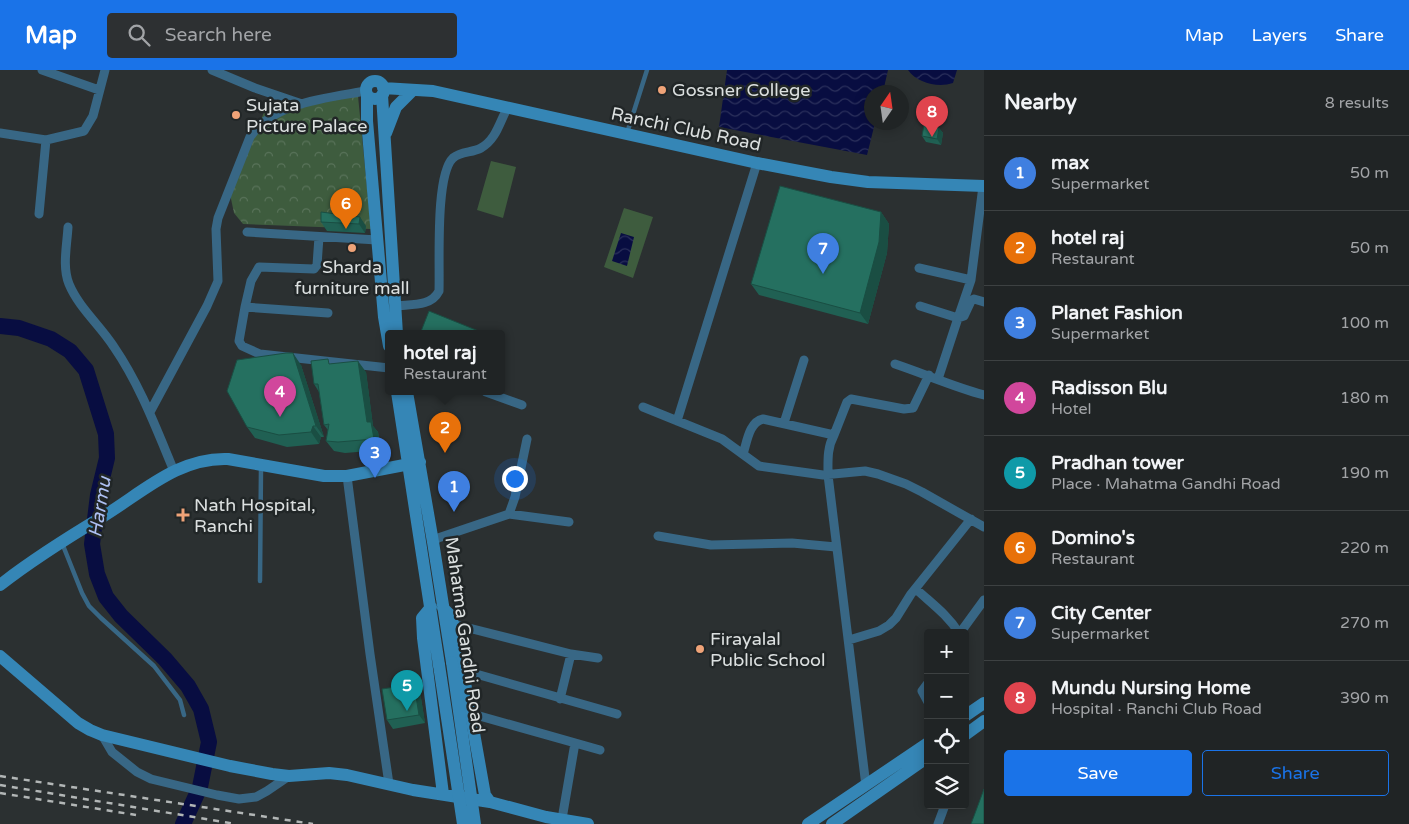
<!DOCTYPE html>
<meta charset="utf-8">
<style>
body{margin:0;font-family:"Varela Round",sans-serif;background:#2d3032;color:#f1f3f6}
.controls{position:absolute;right:15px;bottom:15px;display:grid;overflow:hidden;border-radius:5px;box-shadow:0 2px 12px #0003}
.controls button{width:45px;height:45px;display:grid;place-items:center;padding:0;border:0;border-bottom:1px solid #3d4142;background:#202425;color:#f1f3f6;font:25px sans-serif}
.compass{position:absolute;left:864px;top:15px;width:45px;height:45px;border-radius:50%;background:#202425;box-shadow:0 2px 12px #0003;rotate:13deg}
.you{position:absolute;left:514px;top:408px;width:18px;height:18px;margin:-12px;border:4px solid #fff;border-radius:50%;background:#1a73e8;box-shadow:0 0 0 8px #1a73e833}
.badge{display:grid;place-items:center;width:32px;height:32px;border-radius:50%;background:#1a73e8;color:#fff;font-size:16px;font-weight:700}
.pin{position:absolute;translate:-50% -41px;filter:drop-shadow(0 1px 2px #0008)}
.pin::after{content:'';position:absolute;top:26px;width:18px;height:15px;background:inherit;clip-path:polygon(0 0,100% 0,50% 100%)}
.popup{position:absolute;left:385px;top:260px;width:120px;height:65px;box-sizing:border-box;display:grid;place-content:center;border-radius:5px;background:#202425;filter:drop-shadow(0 1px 4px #0005);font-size:16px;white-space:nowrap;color:#a2a4a7}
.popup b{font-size:19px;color:#f1f3f6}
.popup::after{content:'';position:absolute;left:50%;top:100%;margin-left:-10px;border:10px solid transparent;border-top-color:#202425}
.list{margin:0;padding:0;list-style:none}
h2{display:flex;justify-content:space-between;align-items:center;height:65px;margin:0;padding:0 20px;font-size:21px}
h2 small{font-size:16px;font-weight:400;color:#a2a4a7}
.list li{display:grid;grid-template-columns:32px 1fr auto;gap:15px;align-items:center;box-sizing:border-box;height:75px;padding:0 20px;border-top:1px solid #3d4142}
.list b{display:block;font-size:19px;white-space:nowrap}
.list p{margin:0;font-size:16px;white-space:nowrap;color:#a2a4a7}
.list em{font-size:16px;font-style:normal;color:#a2a4a7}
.actions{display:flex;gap:10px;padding:15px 20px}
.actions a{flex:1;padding:11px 0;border:1px solid #1a73e8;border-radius:5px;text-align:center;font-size:18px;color:#1a73e8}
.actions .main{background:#1a73e8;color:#fff}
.icon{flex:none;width:28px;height:28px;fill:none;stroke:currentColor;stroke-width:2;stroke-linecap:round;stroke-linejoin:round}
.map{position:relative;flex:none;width:984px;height:754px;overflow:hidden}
header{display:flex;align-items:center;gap:30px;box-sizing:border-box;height:70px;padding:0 25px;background:#1a73e8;color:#fff}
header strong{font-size:24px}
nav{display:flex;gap:28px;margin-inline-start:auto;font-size:18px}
.search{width:350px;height:45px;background:#2d3032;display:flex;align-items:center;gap:12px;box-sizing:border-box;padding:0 18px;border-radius:5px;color:#a2a4a7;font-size:19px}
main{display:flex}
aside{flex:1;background:#202425}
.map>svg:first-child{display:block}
.forest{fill:url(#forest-crowns)}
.pitch{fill:#3e5c3e}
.water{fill:url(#water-waves)}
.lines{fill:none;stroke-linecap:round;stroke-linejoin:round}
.river{stroke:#080d41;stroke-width:16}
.lane{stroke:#386785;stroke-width:4.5}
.street{stroke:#386785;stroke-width:9}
.secondary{stroke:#3586b6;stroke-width:12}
.rail{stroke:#b2b6b6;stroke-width:2.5;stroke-dasharray:6 6;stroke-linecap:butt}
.secondary-bridge{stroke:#3586b6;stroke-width:12}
.wall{fill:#206053}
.shaded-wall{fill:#1a4e43}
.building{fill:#257060;stroke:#1a4e43}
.poi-dot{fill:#efa378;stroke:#212627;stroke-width:2}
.labels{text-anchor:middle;stroke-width:5;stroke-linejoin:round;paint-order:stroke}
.poi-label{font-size:18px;fill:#dce0e0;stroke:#212627;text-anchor:start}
.street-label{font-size:18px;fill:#dce0e0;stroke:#212627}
.water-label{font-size:19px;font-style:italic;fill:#aec0f4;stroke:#212627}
</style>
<header>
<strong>Map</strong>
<div class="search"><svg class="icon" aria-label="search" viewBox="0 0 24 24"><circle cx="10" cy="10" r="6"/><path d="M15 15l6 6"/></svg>Search here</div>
<nav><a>Map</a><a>Layers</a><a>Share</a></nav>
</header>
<main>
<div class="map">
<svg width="984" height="754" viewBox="0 0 984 754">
<defs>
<pattern id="forest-crowns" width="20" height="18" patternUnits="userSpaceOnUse" patternTransform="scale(1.25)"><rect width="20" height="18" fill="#3e5c3e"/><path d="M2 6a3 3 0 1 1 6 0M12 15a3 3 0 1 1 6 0" fill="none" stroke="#59735a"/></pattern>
<pattern id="water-waves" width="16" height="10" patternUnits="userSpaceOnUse" patternTransform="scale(1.25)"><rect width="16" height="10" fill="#080d41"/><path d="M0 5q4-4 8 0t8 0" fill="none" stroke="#2b305c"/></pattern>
</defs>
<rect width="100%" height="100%" fill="#2b3031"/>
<path class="forest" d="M358 26 371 159 243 154 234 143 230 124 265 40Z"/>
<path class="pitch" d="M491 91 516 97 503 148 477 140Z
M624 138 653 147 633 208 604 197Z"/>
<path class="water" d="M727 0H888L883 22H872V52L875 53 867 85 719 57Z
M908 0H957L953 13C938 18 917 13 908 0Z
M621 163 634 167 627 196 612 191Z"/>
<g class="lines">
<path class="river" d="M0 256 19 258 51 269 70 281 86 300 106 364 107 388 98 425 92 474 97 504 106 527 121 546 165 589 188 616 201 639 209 672 200 717 183 754"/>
<path class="lane" d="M627 63 647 0
M62 473 82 523 89 536 101 548 154 596 180 630 184 645
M260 511 261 397"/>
<path class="street" d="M42 0 99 20
M212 0 255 18 302 34
M0 63 46 70 84 61 93 46 105 0
M39 144 46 70
M68 157C67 175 62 197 69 214 79 238 100 255 114 277 140 315 156 358 174 401
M247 162 377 170
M319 167 317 195 314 199 259 197 251 211 245 237 328 243
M919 198 971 210
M395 236C411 234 431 237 439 221 440 194 435 105 453 88 461 81 472 83 481 78 497 69 500 50 508 37
M920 236 958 248 971 210 983 116
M245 237 239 271 242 276 260 284 389 298
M895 294C925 304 954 317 984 325
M938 309 958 248 964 246 971 231 974 229 984 232
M486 322 522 335
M643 337 722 369 759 396 823 405 865 401 878 404 906 414 922 422 984 457
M150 342 207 236 218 211 216 159 218 148 250 67C274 32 327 28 366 21
M677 351 757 93
M784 353 804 290
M834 365 847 332 851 329 904 339 913 338 929 305
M743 384C747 372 749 352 763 349L834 365C827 378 828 390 828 405L866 716
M347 406 370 584 389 714
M509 444 569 452
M658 466 711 475 792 473 836 477
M433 472 438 468 509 444 515 427 527 369
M916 519C931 533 948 545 959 563
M453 554 571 584 598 588
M960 563 984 530
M849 570 879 561 889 555 896 548 911 524 971 449
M462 600 617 644
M928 613 922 621 928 632
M560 629 571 584
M469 643 600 680
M102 665 112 682 137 702 151 709 217 725 239 729 256 727 267 721 289 706
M562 749 575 673
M938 754 945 735"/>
<path class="secondary" d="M366 20a9 9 0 1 1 18 0a9 9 0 1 1-18 0Z
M383 18 433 21 757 93 831 107 868 112 984 116
M367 24V51L384 247 389 276
M382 25 397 264
M386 63 396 37 413 20
M397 322 439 595
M407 322 433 472 452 592
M0 515C32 490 67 468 102 447 142 423 178 387 228 389L324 406H347L420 392
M431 537 422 548 423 568 443 724
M443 538 450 545 456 562 485 725 490 732 546 747 588 754
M0 586 78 653 90 660 102 665 230 696 272 704 289 706 329 703 347 705 413 720 490 732
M965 646 984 633
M965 665 984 651
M808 754 928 673
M832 754 928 687"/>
<path class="rail" d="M0 706 313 754
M0 715 236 754
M0 723 136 745"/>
<path class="secondary-bridge" d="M452 592 475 754
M439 595 463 754"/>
</g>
<path class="wall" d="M939 58 943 63 941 75 926 72 922 66Z
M321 142 366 156 365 163 327 161 321 152Z
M881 142 889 154 887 183 868 254 759 225 751 214Z
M332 293 366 302 373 356 378 362 381 380 345 383 334 381 326 371 328 360 324 355 319 322 314 314Z
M301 295 324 367H321L319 374 287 377 255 368 247 357Z
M414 614 420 622 425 653 393 659 387 650Z"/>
<path class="shaded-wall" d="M939 58 943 63 941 75 937 69Z
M881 142 889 154 887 183 868 254 860 243Z
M360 147 366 156 365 163 359 154Z
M293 283 301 295 324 367 316 356Z
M358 291 366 302 373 356 378 362 381 380 374 369 367 352Z
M313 356 321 367 319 374 311 362Z
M414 614 420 622 425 653 419 645Z"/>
<path class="building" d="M924 55 939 58 937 69 922 66Z
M780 116 881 142 879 172 860 243 751 214Z
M321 142 360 147 359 154 321 152Z
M429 241 486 264H420Z
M286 283H293L316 356H313L311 362 279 365 247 357 227 321 237 290Z
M328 289 329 294 358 291 367 352H371L374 369 338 372 326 371 329 354 324 355 318 314H314L311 291Z
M414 614 419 645 387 650 382 619Z
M984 719V754H971Z"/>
<g class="poi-dot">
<circle cx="662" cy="20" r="5"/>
<circle cx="236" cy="45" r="5"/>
<circle cx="352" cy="178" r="5"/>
<path d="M180.5 437.5h5v5h5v5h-5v5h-5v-5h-5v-5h5z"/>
<circle cx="700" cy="579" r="5"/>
</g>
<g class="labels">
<g class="poi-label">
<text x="672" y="26">Gossner College</text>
<text x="246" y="41">Sujata<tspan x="246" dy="21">Picture Palace</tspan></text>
<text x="352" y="203" text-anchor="middle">Sharda<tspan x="352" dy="21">furniture mall</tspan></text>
<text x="194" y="441">Nath Hospital,<tspan x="194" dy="21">Ranchi</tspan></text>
<text x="710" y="575">Firayalal<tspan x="710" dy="21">Public School</tspan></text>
</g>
<g class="street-label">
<text transform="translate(686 59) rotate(12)" y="6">Ranchi Club Road</text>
<text transform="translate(465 565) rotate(82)" y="6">Mahatma Gandhi Road</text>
</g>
<g class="water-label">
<text transform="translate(99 437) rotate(-81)" y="7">Harmu</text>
</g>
</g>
</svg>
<div class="controls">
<button>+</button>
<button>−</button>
<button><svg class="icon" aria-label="locate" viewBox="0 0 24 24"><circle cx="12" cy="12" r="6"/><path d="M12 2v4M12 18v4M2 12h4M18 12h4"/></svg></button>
<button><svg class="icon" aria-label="layers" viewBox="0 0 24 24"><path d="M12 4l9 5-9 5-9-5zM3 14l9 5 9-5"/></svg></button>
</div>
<svg class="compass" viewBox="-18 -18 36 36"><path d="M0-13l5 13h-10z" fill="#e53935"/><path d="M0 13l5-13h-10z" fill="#a2a4a7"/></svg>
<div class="you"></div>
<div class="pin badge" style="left:454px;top:442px;background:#3f7fe0">1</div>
<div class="pin badge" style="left:445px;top:383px;background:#e8710a">2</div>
<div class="popup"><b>hotel raj</b>Restaurant</div>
<div class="pin badge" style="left:375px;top:408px;background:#3f7fe0">3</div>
<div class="pin badge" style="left:280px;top:347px;background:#d1479c">4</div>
<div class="pin badge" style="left:407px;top:641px;background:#0f9aa8">5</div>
<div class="pin badge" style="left:346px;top:159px;background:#e8710a">6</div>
<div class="pin badge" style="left:823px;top:204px;background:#3f7fe0">7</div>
<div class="pin badge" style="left:932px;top:67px;background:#e0444e">8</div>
</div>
<aside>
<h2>Nearby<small>8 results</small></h2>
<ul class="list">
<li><span class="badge" style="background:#3f7fe0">1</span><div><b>max</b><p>Supermarket</p></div><em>50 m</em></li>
<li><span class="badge" style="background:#e8710a">2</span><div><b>hotel raj</b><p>Restaurant</p></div><em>50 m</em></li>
<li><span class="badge" style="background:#3f7fe0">3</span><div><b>Planet Fashion</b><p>Supermarket</p></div><em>100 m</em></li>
<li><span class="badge" style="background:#d1479c">4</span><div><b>Radisson Blu</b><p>Hotel</p></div><em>180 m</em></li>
<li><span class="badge" style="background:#0f9aa8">5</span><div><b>Pradhan tower</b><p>Place · Mahatma Gandhi Road</p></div><em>190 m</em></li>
<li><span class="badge" style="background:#e8710a">6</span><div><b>Domino's</b><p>Restaurant</p></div><em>220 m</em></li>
<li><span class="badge" style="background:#3f7fe0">7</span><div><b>City Center</b><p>Supermarket</p></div><em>270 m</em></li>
<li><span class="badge" style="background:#e0444e">8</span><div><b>Mundu Nursing Home</b><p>Hospital · Ranchi Club Road</p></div><em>390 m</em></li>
</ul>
<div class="actions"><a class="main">Save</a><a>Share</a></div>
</aside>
</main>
